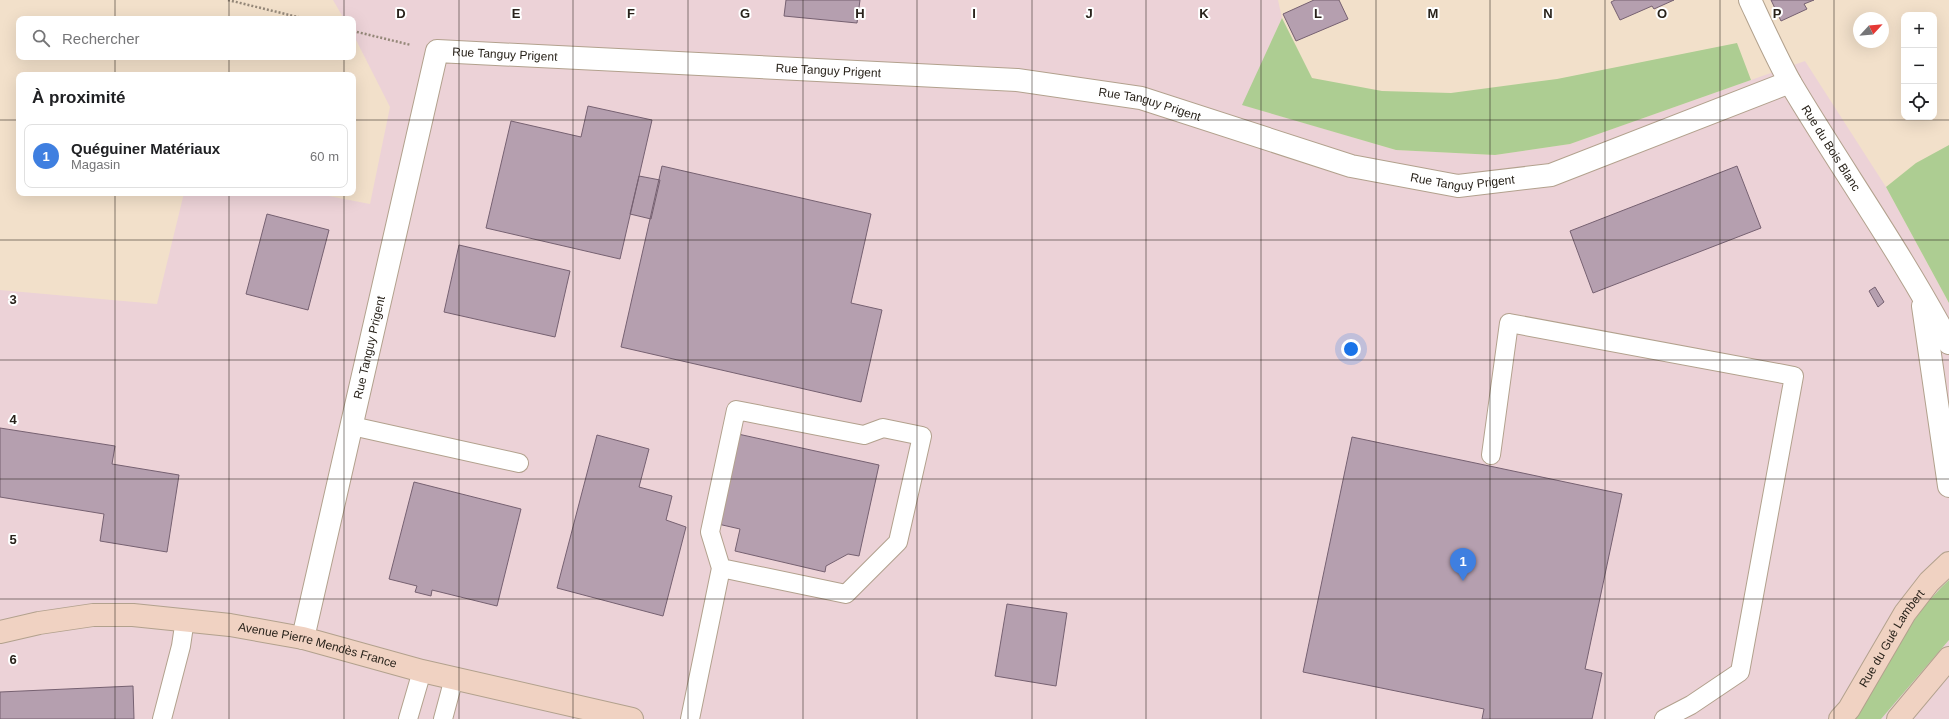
<!DOCTYPE html>
<html lang="fr">
<meta charset="utf-8">
<style>
body{margin:0;font-family:Helvetica,sans-serif;background:#f6f6f6;color:#202124}
.controls{position:absolute;right:12px;top:12px;display:grid;overflow:hidden;border-radius:8px;box-shadow:0 4px 16px #0002}
.controls button{width:36px;height:36px;display:grid;place-items:center;padding:0;border:0;border-bottom:1px solid #e0e0e0;background:#fff;color:#202124;font:20px sans-serif}
.compass{position:absolute;left:1853px;top:12px;width:36px;height:36px;border-radius:50%;background:#fff;box-shadow:0 4px 16px #0002;rotate:64deg}
.you{position:absolute;left:1351px;top:349px;width:14px;height:14px;margin:-10px;border:3px solid #fff;border-radius:50%;background:#1a73e8;box-shadow:0 0 0 6px #1a73e833}
.badge{display:grid;place-items:center;width:26px;height:26px;border-radius:50%;background:#6e5b29;color:#fff;font-size:13px;font-weight:700}
.pin{position:absolute;translate:-50% -33px;filter:drop-shadow(0 1px 2px #0008)}
.pin::after{content:'';position:absolute;top:21px;width:14px;height:12px;background:inherit;clip-path:polygon(0 0,100% 0,50% 100%)}
.list{margin:0;padding:0;list-style:none}
h2{display:flex;justify-content:space-between;align-items:center;height:52px;margin:0;padding:0 16px;font-size:17px}
h2 small{font-size:13px;font-weight:400;color:#757577}
.list li{display:grid;grid-template-columns:26px 1fr auto;gap:12px;align-items:center;box-sizing:border-box;height:64px;margin:0 8px 8px;padding:0 8px;border:1px solid #e0e0e0;border-radius:8px}
.list b{display:block;font-size:15px;white-space:nowrap}
.list p{margin:0;font-size:13px;white-space:nowrap;color:#757577}
.list em{font-size:13px;font-style:normal;color:#757577}
.icon{flex:none;width:22px;height:22px;fill:none;stroke:currentColor;stroke-width:2;stroke-linecap:round;stroke-linejoin:round}
.map{position:relative;flex:none;width:1949px;height:719px;overflow:hidden}
.search{position:absolute;background:#fff;box-shadow:0 4px 16px #0002;left:16px;top:16px;width:340px;height:44px;display:flex;align-items:center;gap:10px;box-sizing:border-box;padding:0 14px;border-radius:8px;color:#757577;font-size:15px}
.panel{position:absolute;background:#fff;box-shadow:0 4px 16px #0002;left:16px;top:72px;width:340px;height:124px;border-radius:8px}
.map>svg:first-child{display:block}
.commercial{fill:#ecd2d7}
.green{fill:#adcd92}
.building{fill:#b59faf;stroke:#766171}
.lines{fill:none;stroke-linecap:round;stroke-linejoin:round}
.lane-casing{stroke:#b2a18d;stroke-width:20}
.street-casing{stroke:#b2a18d;stroke-width:24}
.secondary-casing{stroke:#b2a18d;stroke-width:24}
.path{stroke:#958879;stroke-width:2.5;stroke-dasharray:2 2;stroke-linecap:butt}
.lane{stroke:#fff;stroke-width:18}
.street{stroke:#fff;stroke-width:22}
.secondary{stroke:#f0d2c2;stroke-width:22}
.grid{fill:none;stroke:#29231b;stroke-width:1;stroke-opacity:0.55}
.labels{text-anchor:middle;stroke-width:4;stroke-linejoin:round;paint-order:stroke}
.street-label{font-size:12px;fill:#29231b;stroke:#fff}
.grid-label{font-size:13px;text-anchor:middle;font-weight:bold;fill:#29231b;stroke:#fff;stroke-width:4;stroke-linejoin:round;paint-order:stroke}
</style>
<div class="map">
<svg width="1949" height="719" viewBox="0 0 1949 719">
<rect width="100%" height="100%" fill="#f2e0ca"/>
<path class="commercial" d="M333 0H1278L1282 18 1243 105 1396 150 1495 155 1570 144 1805 61 1886 187 1949 303V719H0V290L157 304 184 193H313L370 204 390 107 353 34V19H344Z"/>
<path class="green" d="M1282 18 1312 78 1382 91 1451 93 1557 79 1737 43 1751 80 1570 144 1495 155 1396 150 1242 105Z
M1949 145V303L1886 187 1916 163Z
M1949 580V640L1881 719H1855C1883 671 1908 618 1949 580Z"/>
<path class="building" d="M786 0H860L857 23 784 16Z
M1314 0H1339L1348 19 1296 41 1283 14Z
M1615 0H1674L1654 9 1652 6 1620 20 1611 2Z
M1771 0H1814L1804 4 1807 9 1781 21Z
M588 106 652 120 620 259 486 228 511 121 581 137Z
M662 166 871 214 851 303 882 310 861 402 621 347Z
M1737 166 1761 228 1593 293 1570 231Z
M639 176 660 180 651 219 630 214Z
M267 214 329 230 308 310 246 294Z
M459 245 570 271 555 337 444 312Z
M1875 287 1884 302 1878 307 1869 291Z
M0 428 115 446 112 464 179 475 167 552 100 541 104 514 0 497Z
M738 434 879 465 859 556 848 554 826 566 825 572 735 551 740 529 718 524Z
M597 435 649 449 639 487 672 496 666 520 686 527 663 616 557 588Z
M1352 437 1622 494 1585 669 1602 673 1592 719H1482L1484 709 1303 672Z
M414 482 521 509 497 606 432 590 431 596 415 592 417 586 389 579Z
M1007 604 1067 613 1056 686 995 676Z
M133 686 134 719H0V692Z"/>
<g class="lines">
<defs>
<path id="lane" d="M352 426 519 463
M1491 455 1509 323 1794 376 1740 672 1691 705 1664 719
M162 719 181 646 185 619
M408 719 422 671
M443 719 454 678
M690 719 721 568 710 532 736 410 864 435 883 428 922 436 898 542 846 594 721 568"/>
<g id="street">
<path id="s1" d="M1750 0C1763 28 1776 57 1791 84 1843 171 1902 254 1949 343"/>
<path d="M1923 306 1949 486"/>
<path id="s2" d="M303 638 437 51 1017 80 1141 98 1351 166 1458 186 1551 175 1790 82"/>
</g>
<g id="secondary">
<path id="s3" d="M0 632 39 623 93 615H133L230 625 303 638 422 671 632 719"/>
<path id="s4" d="M1840 719 1849 709 1905 613 1929 582 1949 563"/>
<path d="M1898 719 1949 658"/>
</g>
</defs>
<use href="#lane" class="lane-casing"/>
<use href="#street" class="street-casing"/>
<use href="#secondary" class="secondary-casing"/>
<path class="path" d="M228 0 306 19
M353 31 411 45"/>
<use href="#lane" class="lane"/>
<use href="#street" class="street"/>
<use href="#secondary" class="secondary"/>
</g>
<path class="grid" d="M115 0V19M229 0V19M344 0V19M459 0V719M573 0V719M688 0V719M803 0V719M917 0V719M1032 0V719M1146 0V719M1261 0V719M1376 0V719M1490 0V719M1605 0V719M1720 0V719M1834 0V719M115 57V75M229 57V75M344 57V75M0 120H19M353 120H1949M115 193V719M229 193V719M344 193V719M0 240H1949M0 360H1949M0 479H1949M0 599H1949"/>
<g class="labels">
<g class="street-label">
<text dy="4" stroke="none"><textPath href="#s2" startOffset="670">Rue Tanguy Prigent</textPath></text>
<text dy="4" stroke="none"><textPath href="#s2" startOffset="994">Rue Tanguy Prigent</textPath></text>
<text dy="4" stroke="none"><textPath href="#s2" startOffset="1318">Rue Tanguy Prigent</textPath></text>
<text dy="4" stroke="none"><textPath href="#s1" startOffset="169">Rue du Bois Blanc</textPath></text>
<text dy="4" stroke="none"><textPath href="#s2" startOffset="1642">Rue Tanguy Prigent</textPath></text>
<text dy="4" stroke="none"><textPath href="#s2" startOffset="298">Rue Tanguy Prigent</textPath></text>
<text dy="4" stroke="none"><textPath href="#s4" startOffset="96">Rue du Gué Lambert</textPath></text>
<text dy="4" stroke="none"><textPath href="#s3" startOffset="322">Avenue Pierre Mendès France</textPath></text>
</g>
</g>
<g class="grid-label">
<text x="401" y="18">D</text>
<text x="516" y="18">E</text>
<text x="631" y="18">F</text>
<text x="745" y="18">G</text>
<text x="860" y="18">H</text>
<text x="974" y="18">I</text>
<text x="1089" y="18">J</text>
<text x="1204" y="18">K</text>
<text x="1318" y="18">L</text>
<text x="1433" y="18">M</text>
<text x="1548" y="18">N</text>
<text x="1662" y="18">O</text>
<text x="1777" y="18">P</text>
<text x="13" y="304">3</text>
<text x="13" y="424">4</text>
<text x="13" y="544">5</text>
<text x="13" y="664">6</text>
</g>
</svg>
<div class="controls">
<button>+</button>
<button>−</button>
<button><svg class="icon" aria-label="locate" viewBox="0 0 24 24"><circle cx="12" cy="12" r="6"/><path d="M12 2v4M12 18v4M2 12h4M18 12h4"/></svg></button>
</div>
<svg class="compass" viewBox="-18 -18 36 36"><path d="M0-13l5 13h-10z" fill="#e53935"/><path d="M0 13l5-13h-10z" fill="#757577"/></svg>
<div class="you"></div>
<div class="pin badge" style="left:1463px;top:581px;background:#3f7fe0">1</div>
<div class="search"><svg class="icon" aria-label="search" viewBox="0 0 24 24"><circle cx="10" cy="10" r="6"/><path d="M15 15l6 6"/></svg>Rechercher</div>
<section class="panel">
<h2>À proximité<small></small></h2>
<ul class="list">
<li><span class="badge" style="background:#3f7fe0">1</span><div><b>Quéguiner Matériaux</b><p>Magasin</p></div><em>60 m</em></li>
</ul>
</section>
</div>
